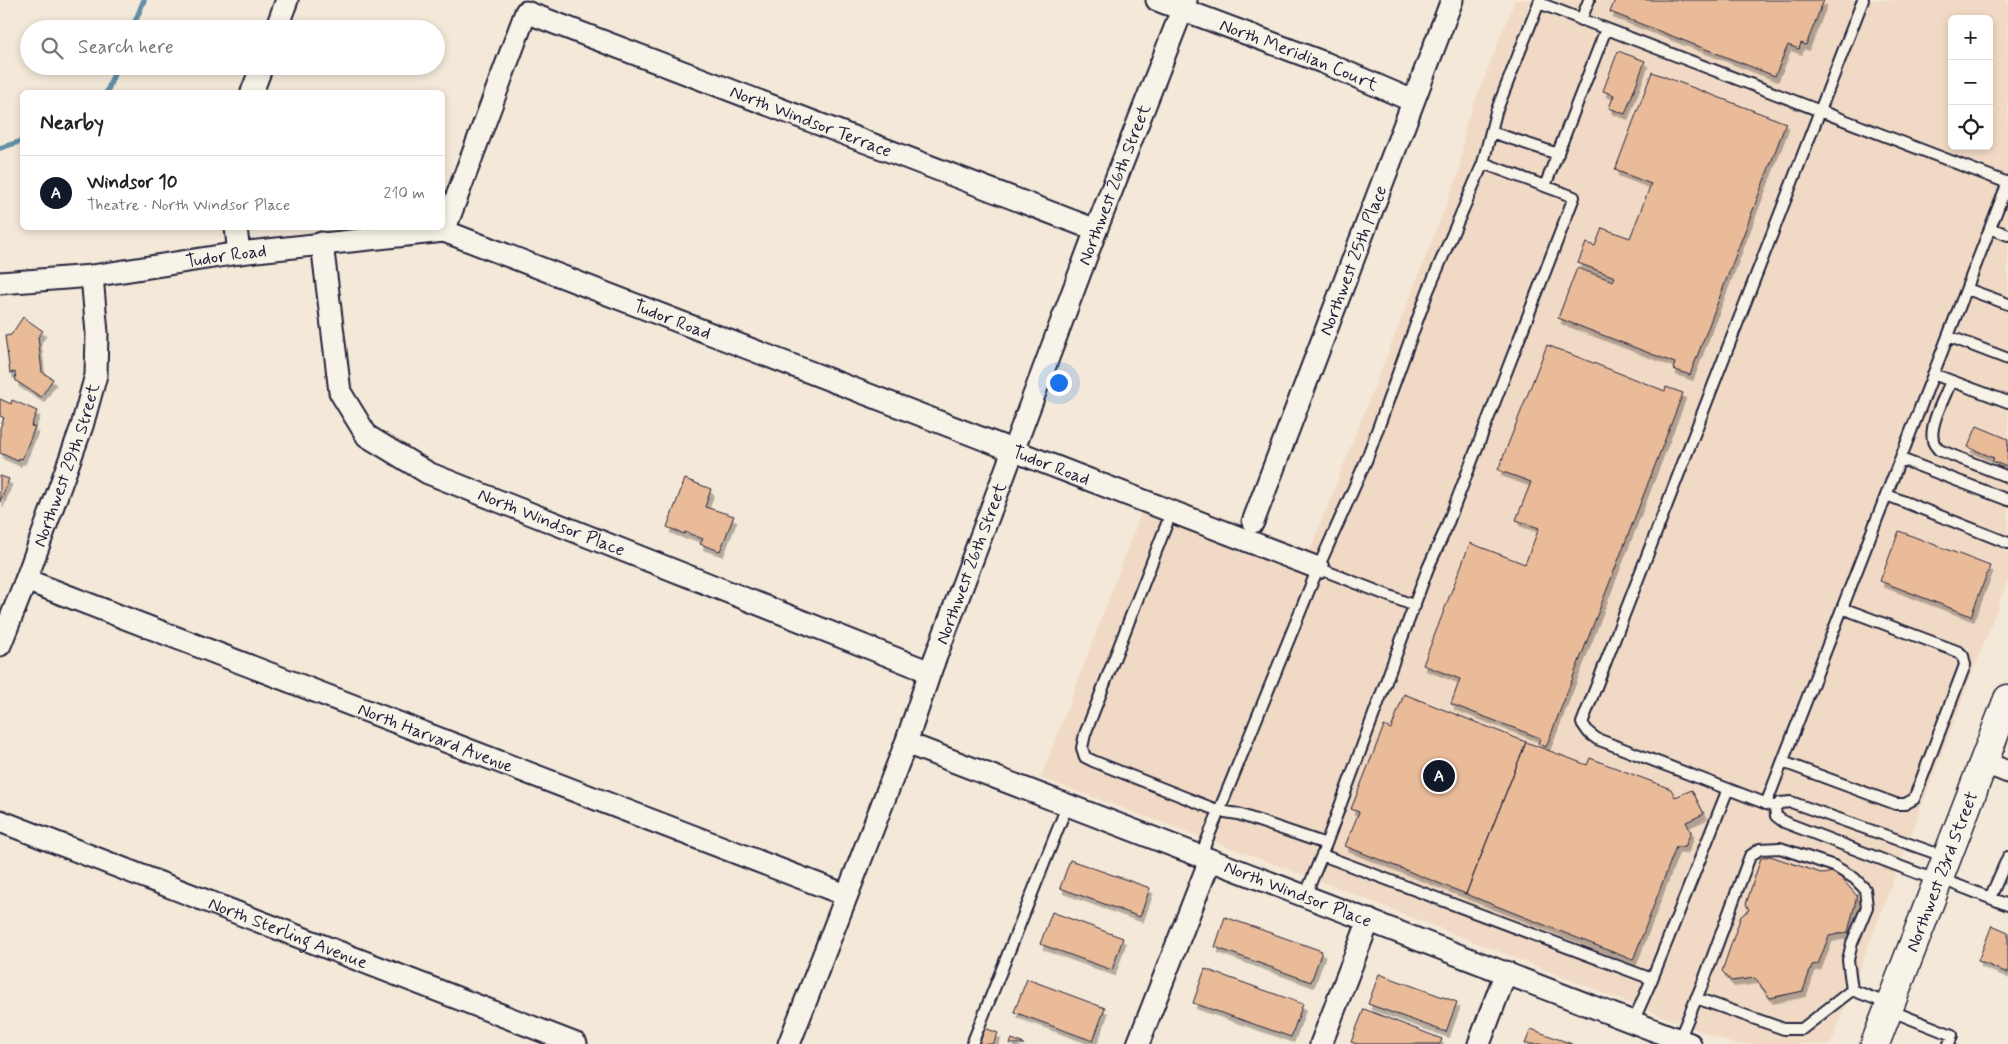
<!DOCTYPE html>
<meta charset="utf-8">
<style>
body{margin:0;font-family:Mynerve,sans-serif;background:#f6f6f6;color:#222}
.controls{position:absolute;right:15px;top:15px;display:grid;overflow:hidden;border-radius:8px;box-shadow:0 2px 8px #0003}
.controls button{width:45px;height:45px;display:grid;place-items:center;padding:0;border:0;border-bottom:1px solid #e0e0e0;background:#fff;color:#222;font:25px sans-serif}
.you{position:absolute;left:1058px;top:382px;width:18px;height:18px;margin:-12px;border:4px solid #fff;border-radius:50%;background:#1a73e8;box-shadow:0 0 0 8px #1a73e833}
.badge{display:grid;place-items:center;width:32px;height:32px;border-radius:50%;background:#111827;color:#fff;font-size:16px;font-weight:700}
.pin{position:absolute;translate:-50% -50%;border:2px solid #fff;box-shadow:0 1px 5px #0006}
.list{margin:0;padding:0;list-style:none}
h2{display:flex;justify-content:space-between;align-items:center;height:65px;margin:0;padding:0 20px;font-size:21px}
h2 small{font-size:16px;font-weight:400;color:#767676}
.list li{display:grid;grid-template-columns:32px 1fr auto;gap:15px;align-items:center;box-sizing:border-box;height:75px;padding:0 20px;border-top:1px solid #e0e0e0}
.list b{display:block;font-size:19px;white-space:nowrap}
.list p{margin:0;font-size:16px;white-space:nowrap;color:#767676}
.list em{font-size:16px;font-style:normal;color:#767676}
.icon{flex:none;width:28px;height:28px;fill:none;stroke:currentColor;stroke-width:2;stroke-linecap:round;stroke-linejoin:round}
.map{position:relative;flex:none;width:2008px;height:1044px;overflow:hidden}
.search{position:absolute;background:#fff;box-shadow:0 2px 8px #0003;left:20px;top:20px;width:425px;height:55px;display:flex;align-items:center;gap:12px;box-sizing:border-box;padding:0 18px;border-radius:28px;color:#767676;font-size:19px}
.panel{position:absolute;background:#fff;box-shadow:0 2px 8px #0003;left:20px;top:90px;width:425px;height:140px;border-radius:8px}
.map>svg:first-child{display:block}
.built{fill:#f1dac5;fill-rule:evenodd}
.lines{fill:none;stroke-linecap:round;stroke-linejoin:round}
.stream{stroke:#628fa6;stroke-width:5.5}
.building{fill:#e9bb99;stroke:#22223b;filter:url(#shadow)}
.lane-casing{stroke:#22223b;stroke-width:14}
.street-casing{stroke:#22223b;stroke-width:25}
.secondary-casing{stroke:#22223b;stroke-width:31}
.lane{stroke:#f7f3e8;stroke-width:10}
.street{stroke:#f7f3e8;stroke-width:21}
.secondary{stroke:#f7f3e8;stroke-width:28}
.labels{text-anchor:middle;stroke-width:5;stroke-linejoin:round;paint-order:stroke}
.street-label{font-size:18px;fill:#22223b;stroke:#f7f3e8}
</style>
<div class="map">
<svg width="2008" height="1044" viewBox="0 0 2008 1044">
<defs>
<filter id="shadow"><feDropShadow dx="3" dy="5.5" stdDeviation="0" flood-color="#0004"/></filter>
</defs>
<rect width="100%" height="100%" fill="#f4e8d8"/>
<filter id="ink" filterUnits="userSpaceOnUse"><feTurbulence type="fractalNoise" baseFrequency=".02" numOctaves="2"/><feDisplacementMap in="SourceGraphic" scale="10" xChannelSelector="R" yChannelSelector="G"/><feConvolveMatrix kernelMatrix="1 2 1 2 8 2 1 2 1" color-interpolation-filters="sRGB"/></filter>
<g filter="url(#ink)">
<path class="built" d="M1515 0H2008V580L1831 1044H1733L1325 883 1041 778 1150 489 1310 550 1459 172 1466 124ZM1952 19H1989V146H1952Z"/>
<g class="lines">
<path class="stream" d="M132 29 144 0
M107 92 117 66
M0 148 22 141"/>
</g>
<path class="building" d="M1615 0H1824L1806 45 1801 43 1799 49 1788 45 1775 76 1610 12Z
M1618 51 1645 61 1625 114 1609 108 1614 95 1603 91Z
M1652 72 1786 123 1690 375 1673 369 1675 363 1558 318 1577 268 1613 281 1615 277 1578 263 1586 243 1595 246 1602 228 1630 238 1651 184 1615 170Z
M23 317 43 331 38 337 42 372 53 379 41 397 16 381 15 372 10 373 5 336 11 335Z
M1547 345 1665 391 1666 387 1683 393 1546 747 1538 744 1540 738 1451 704 1460 679 1423 665 1470 543 1525 564 1539 528 1516 520 1531 482 1498 470Z
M0 399 11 404 12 400 37 411 31 426 35 427 22 459 19 458 18 461 0 453V428L4 418 0 416Z
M1977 426 2008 439 2007 467 1992 461 1994 458 1968 447Z
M0 476 9 479 0 502Z
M685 479 711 489 705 507 734 516 720 551 700 544 703 539 685 532 684 534 667 527Z
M1899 531 1990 566 1971 616 1880 581Z
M1404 694 1526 742 1466 894 1345 846 1359 812 1351 809 1384 726 1391 729Z
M1526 742 1587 765 1590 758 1671 789 1675 797 1692 790 1704 814 1686 822 1691 832 1685 847H1676L1633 960 1466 894Z
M1770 856 1824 874 1835 871 1857 896 1848 932 1829 936 1818 964 1812 965 1803 991 1770 998 1755 978 1731 981 1722 971 1741 916 1749 910 1746 904 1761 858Z
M1070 860 1150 888 1140 917 1060 888Z
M1052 912 1123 938 1112 970 1040 944Z
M1225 917 1322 951 1311 982 1215 947Z
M1992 925 2008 932V973L1978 961Z
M1205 969 1303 1004 1291 1037 1193 1003Z
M1379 974 1457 1002 1446 1032 1368 1004Z
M1027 979 1105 1008 1093 1041 1014 1012Z
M1364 1009 1442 1039 1440 1044H1357L1351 1042Z
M985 1028 998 1033 993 1044H979Z
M1531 1029 1572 1044H1525Z
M1012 1039 1024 1044H1010Z"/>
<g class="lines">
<defs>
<path id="lane" d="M1539 3 2008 183
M1581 20 1589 0
M1491 132 1558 154
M1545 186 1606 29
M1990 228 2008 235
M1967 289 2008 304
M1948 336 2008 359
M1933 374 2008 402
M1951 381C1946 395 1929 424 1933 440 1933 444 1937 447 1939 450L2008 477
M1901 459 2008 500
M1887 495 2008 543
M1171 513 1085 734 1082 748 1085 757 1093 761 1219 811 1318 568 1366 461 1428 291 1483 163 1496 112 1540 0
M1318 568 1415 606
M1783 762 1896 804H1905L1914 799 1965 665 1963 656 1959 652 1842 608
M1728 789 1597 739 1589 733 1582 723 1863 0
M1766 804 2008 182
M1326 844 1428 568 1444 533 1574 197 1483 163
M1200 857 1219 811 1238 814 1326 844 1324 849
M1939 878 2008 905
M1938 881 1784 822 1776 816 1775 807 1780 803 1791 802 1946 857
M1305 896 1322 855 1652 979 1728 789 1775 807
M1990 898 2008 857
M1852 990 1889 1004
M1696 998 1784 1029H1802L1852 990
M1889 1010 1952 1035 1949 1044
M1633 1022 1652 979
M1679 1040 1704 980 1750 856 1760 849 1780 848 1834 866 1854 878 1865 889 1867 907 1852 943 1848 960 1852 990
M972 1044 1067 806"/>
<g id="street">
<path id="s1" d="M1157 0 1325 63 1413 101"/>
<path d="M276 29 287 0"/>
<path d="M252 92 262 66"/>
<path d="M236 228 239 253"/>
<path id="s2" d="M444 231 526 12 1096 230"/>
<path id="s3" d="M322 243 340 392 367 436 428 473 930 672"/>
<path id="s4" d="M0 283 92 276 239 253 444 231 1318 568"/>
<path id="s5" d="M1253 522 1452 0"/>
<path id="s6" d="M26 580 846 895"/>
<path id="s7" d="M0 645 26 580 82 426 96 375 97 333 92 276"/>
<path id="s8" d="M906 743 1690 1044"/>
<path d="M1983 762 2008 772"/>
<path id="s9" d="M0 821 576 1044"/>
<path id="s10" d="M789 1044 906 743 930 672 1096 230 1186 0"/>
<path d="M1138 1044 1210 860"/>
<path d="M1321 1044 1369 920"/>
<path d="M1479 1044 1506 972"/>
</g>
<g id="secondary">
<path id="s11" d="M1875 1044 2008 699"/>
</g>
</defs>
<use href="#lane" class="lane-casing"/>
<use href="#street" class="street-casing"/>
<use href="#secondary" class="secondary-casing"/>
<use href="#lane" class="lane"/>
<use href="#street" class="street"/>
<use href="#secondary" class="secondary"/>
</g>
</g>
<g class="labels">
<g class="street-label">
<text dy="6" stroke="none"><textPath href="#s1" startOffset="152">North Meridian Court</textPath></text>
<text dy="6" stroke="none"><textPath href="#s2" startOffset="539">North Windsor Terrace</textPath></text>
<text dy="6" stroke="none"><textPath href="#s10" startOffset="919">Northwest 26th Street</textPath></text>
<text dy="6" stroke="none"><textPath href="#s4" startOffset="228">Tudor Road</textPath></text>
<text dy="6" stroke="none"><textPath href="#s5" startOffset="280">Northwest 25th Place</textPath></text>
<text dy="6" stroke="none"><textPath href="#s4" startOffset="692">Tudor Road</textPath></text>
<text dy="6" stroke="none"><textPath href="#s7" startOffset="192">Northwest 29th Street</textPath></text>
<text dy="6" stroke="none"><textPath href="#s4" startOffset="1098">Tudor Road</textPath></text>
<text dy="6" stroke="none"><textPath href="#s3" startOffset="406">North Windsor Place</textPath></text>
<text dy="6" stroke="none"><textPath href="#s10" startOffset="514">Northwest 26th Street</textPath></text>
<text dy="6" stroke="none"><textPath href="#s6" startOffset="439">North Harvard Avenue</textPath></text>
<text dy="6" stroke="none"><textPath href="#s11" startOffset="185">Northwest 23rd Street</textPath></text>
<text dy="6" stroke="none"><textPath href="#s8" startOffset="420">North Windsor Place</textPath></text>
<text dy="6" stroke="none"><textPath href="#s9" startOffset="309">North Sterling Avenue</textPath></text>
</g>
</g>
</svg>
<div class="controls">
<button>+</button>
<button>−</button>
<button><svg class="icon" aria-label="locate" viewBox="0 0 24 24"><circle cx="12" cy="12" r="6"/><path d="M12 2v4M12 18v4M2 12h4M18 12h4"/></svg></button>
</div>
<div class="you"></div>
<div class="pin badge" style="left:1439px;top:776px">A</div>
<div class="search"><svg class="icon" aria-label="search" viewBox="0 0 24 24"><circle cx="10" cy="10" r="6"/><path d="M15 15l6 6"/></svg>Search here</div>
<section class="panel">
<h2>Nearby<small></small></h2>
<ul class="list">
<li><span class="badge">A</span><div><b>Windsor 10</b><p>Theatre · North Windsor Place</p></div><em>210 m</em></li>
</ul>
</section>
</div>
